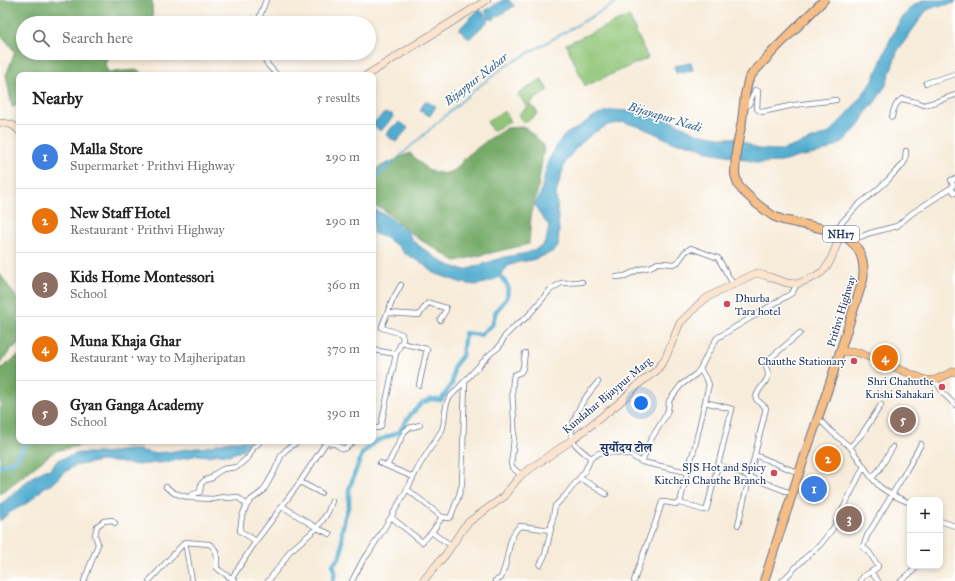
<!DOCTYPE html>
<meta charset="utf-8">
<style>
body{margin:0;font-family:"IM FELL Great Primer","Noto Serif Devanagari",serif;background:#f2f2f2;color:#222}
.controls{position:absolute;right:12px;bottom:12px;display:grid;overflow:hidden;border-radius:8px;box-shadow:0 2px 6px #0003}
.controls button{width:36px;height:36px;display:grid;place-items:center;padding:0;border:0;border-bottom:1px solid #e0e0e0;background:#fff;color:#222;font:20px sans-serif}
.you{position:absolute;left:641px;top:403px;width:14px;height:14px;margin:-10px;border:3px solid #fff;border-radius:50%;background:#1a73e8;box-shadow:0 0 0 6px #1a73e833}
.badge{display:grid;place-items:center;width:26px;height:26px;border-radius:50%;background:#d1495b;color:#fff;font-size:13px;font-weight:700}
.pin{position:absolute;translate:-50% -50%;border:2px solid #fff;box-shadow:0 1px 4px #0006}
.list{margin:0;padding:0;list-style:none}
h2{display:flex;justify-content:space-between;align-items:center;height:52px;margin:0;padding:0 16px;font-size:17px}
h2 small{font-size:13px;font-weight:400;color:#767676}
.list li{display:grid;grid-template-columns:26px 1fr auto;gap:12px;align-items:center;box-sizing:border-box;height:64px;padding:0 16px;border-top:1px solid #e0e0e0}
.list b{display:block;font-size:15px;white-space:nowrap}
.list p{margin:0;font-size:13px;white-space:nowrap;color:#767676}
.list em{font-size:13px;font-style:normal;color:#767676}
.icon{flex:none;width:22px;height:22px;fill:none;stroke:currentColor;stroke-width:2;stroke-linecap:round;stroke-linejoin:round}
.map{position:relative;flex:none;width:955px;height:581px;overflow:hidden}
.search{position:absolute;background:#fff;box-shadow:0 2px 6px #0003;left:16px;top:16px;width:360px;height:44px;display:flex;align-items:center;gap:10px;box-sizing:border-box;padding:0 14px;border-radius:22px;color:#767676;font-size:15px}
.panel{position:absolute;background:#fff;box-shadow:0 2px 6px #0003;left:16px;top:72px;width:360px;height:372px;border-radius:8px}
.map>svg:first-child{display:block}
.green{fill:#90c577;stroke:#567a6a}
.forest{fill:#74aa68;stroke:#486c63}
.water{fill:#51accf;stroke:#366e96}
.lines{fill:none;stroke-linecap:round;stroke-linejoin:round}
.stream{stroke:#51accf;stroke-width:1.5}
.canal{stroke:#51accf;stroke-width:4.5}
.minor-casing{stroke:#687189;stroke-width:6}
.secondary-casing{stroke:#687189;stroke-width:8}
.primary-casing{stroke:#687189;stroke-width:8}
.trunk-casing{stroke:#687189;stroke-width:10}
.minor{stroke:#fff;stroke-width:4.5}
.secondary{stroke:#fbe5cf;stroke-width:7}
.primary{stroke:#f6be87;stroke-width:7}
.trunk{stroke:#f6be87;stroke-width:8}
.poi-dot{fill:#d1495b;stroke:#fff;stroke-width:1.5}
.labels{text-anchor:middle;stroke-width:3;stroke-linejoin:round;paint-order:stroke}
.shield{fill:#fff;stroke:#5f6d8e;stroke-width:1}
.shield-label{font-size:10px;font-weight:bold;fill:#1b2f5e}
.poi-label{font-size:11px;fill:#1b2f5e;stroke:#fff;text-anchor:end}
.street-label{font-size:11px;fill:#1b2f5e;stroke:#fff}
.water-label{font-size:12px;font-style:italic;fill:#31618b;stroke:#fff}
.neighbourhood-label{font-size:12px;font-weight:bold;fill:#1b2f5e;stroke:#fff}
</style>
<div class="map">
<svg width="955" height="581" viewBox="0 0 955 581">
<rect width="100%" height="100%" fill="#fff"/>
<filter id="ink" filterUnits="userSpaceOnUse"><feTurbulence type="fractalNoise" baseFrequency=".025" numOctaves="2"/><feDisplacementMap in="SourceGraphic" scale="8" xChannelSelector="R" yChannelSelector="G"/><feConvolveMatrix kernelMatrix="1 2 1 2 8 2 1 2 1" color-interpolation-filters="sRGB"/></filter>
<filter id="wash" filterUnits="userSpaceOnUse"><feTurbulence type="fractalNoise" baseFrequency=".012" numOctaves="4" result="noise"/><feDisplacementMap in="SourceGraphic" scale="16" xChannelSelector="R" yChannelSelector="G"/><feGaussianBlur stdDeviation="0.9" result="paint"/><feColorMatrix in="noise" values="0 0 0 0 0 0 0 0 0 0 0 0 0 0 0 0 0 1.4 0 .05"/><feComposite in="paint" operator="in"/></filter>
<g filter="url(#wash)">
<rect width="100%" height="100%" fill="#f7ecda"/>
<path class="green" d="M629 16 648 58 585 86 566 44Z
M541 79 548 90 526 106 518 94Z
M531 104 538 113 525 123 518 115Z
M505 111 510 122 492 131 487 121Z"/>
<path class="forest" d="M0 0H152L153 22 152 23H23V53H110L105 64 108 72 138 70 144 75H19V105L12 107 6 75 15 52 2 36H0Z
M525 127 544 145 542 162 537 193 531 216 529 244 456 261 417 238 381 208 373 206V170L410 153 428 170 444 174 455 170 467 156 489 139 507 128Z
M0 274 16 297 19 302V345L12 348 0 364Z
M19 355V441H145L141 445 133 447 110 443 86 444 55 451 0 494V369Z"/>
<path class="water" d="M503 0H509L514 6 492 20 485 11Z
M923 0H955V3C944 6 936 5 926 11L897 52 886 85 875 102 864 115 861 123 849 136 840 144 820 153 798 157 782 162 758 163 737 157 709 152 693 145 673 142 641 127 623 122 608 125 593 133 586 139 576 148 565 162 556 194 559 230 558 247 555 250 548 254 532 260 519 262 508 266 500 276 492 281 476 285 468 284 459 282 434 273 422 263 404 253 398 246 386 238 373 233V209L386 215 408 232 413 241 425 250 444 263 457 268 465 270 505 257 527 253 541 247 546 241 549 226 538 212 535 204 540 195 543 183 547 163 560 140 566 134 577 128 593 117 605 112 613 110 633 111 670 120 696 133 725 138H736L758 149 782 150 829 133 851 110 873 80 889 42 899 22 911 7Z
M479 9 490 19 469 39 459 29Z
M691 63 693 70 676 73 674 66Z
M425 101 436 106 430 116 420 111Z
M385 113 392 114 393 117 381 131 373 126V123Z
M400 122 408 128 396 142 386 135 392 127Z
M230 441H251L243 450 230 455 218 454 208 456 198 455 168 462 137 465 117 462 101 461 74 466 61 475 52 484 43 488 38 494 27 503 9 513 0 521V505L32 477 45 470 50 469 58 460 79 453H101L130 450H139L151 453 167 452 188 449 206 447Z"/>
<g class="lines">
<path class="stream" d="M391 164 473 91 504 67 621 0"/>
<path class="canal" d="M373 177 375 176 391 164
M0 466 15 461 27 441
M333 581 335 572 333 564 339 558 342 548V531L345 517 349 504V489L362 454 375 442 399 432 411 414 422 403 431 399 441 400 452 384 454 366 462 356 465 333 480 335 492 325 496 311 507 298 508 286 498 273"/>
</g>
</g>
<g filter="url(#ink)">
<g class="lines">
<defs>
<path id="minor" d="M259 23 260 16 266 0
M261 53 268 65 277 75
M926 83 955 74
M743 108 749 104 755 90 758 91 757 109 762 112 794 105 836 100
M892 117C893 110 895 103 902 99L916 102 924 105 935 102 955 95
M951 189 953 185 951 180 955 179
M834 231 858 205 877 190 888 180 896 171 900 168 905 161 906 151
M850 241 870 233 897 226 911 214 949 189H951L955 193
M616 277 625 276 640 269 650 267 658 263H664L673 264 678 262 685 252 691 248 718 258 733 284
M388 313 419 315 427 304 429 303 446 308V310L440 320
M401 343 427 349 419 385
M373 350 396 354
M935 380 944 394 955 405
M705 402 709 384 700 369 707 355 717 338 792 293 797 284
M818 418 833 433 850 447 872 478 880 487 892 495 910 503
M373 428H379L381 426 396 354 403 339 402 334 382 328V326L393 299 401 285
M323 441 326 443 335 444 343 449 346 448 354 441
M850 447 862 434 881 405
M755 455 799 473
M591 458C585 453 577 448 573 441 568 432 576 413 581 405 585 397 592 389 598 382
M642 462 650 441 666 415 668 410 669 401 681 385 696 374 700 369
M380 463 413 477
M387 466 405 431 409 428 420 425
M687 472 694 450 705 402 732 409 718 465
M521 475 512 467 511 464C513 450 515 437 514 423 514 407 510 391 514 375L521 372 523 368 525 353
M580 478 606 494
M872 478 879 470 893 447
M300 482 321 493
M166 487 174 493 191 498 213 499 223 497 228 498 236 497 240 499 247 505
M407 489 442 517
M190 498 191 495 200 492 201 484 205 480 212 478 215 474 223 469 237 467 246 459 248 458 254 447 259 443V441
M282 506 317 528 330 534
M391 517 422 542 432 532 442 517 449 518 451 516 459 495 462 484 465 381
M940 521 955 526
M738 525 766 408 756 399C756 389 766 385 768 376 769 369 763 368 767 361L800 333
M432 532 438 537 451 545
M256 541 240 531 242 516 247 505 251 500 263 491 266 486 274 472 282 454 287 449 299 441
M185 542 209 544C218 548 217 559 217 568 222 573 229 576 235 581
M185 542 192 581
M540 565 545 555 549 538 555 506 565 496 585 471 591 458 599 453 615 452 630 455 642 462 687 472 680 503 703 510H706L707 508 718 465 734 470 750 477 793 494
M871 572 878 581
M232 578 256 541 300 482 327 441
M84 581 97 547 98 544 95 535 97 526 104 521 112 520 115 523
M149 581 185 542
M268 581 283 562 290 551 317 528 322 521 328 512 332 501
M352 581 354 577 363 560 368 554 391 517 409 486 419 466 442 430C446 419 443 409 449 398L490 354 499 347 505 336 515 326 527 317 550 290 561 283 582 282
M495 581 501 578C503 572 505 567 506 562 509 550 510 534 520 526L551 530
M634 581 639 566 651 533 655 524 662 502C668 501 674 506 680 503
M782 581 805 558 820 545 834 527 864 466
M860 581 864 576 877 568 878 566 869 552 863 547 867 536 902 478 921 444
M901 581 915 569"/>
<path id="secondary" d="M367 75 487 0
M0 123C8 123 14 124 19 131
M423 581 438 563 446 554 464 527 470 521 505 496 507 492 521 475 572 440 619 403 641 382 656 371 665 359 680 323 698 305 708 297 756 273 767 276 787 283 797 284 814 277 822 272 828 265 831 259 841 234"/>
<path id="primary" d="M841 351 859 353 926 380H935L955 371"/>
<path id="trunk" d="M764 581 799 473 830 383 863 280C866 255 857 241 834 231L783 220 773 216 757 204 742 190 738 185 735 174 736 152 742 121 745 95 748 81 752 74 775 49 824 0"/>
</defs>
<use href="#minor" class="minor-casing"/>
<use href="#secondary" class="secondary-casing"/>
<use href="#primary" class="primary-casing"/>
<use href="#trunk" class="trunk-casing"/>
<use href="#minor" class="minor"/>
<use href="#secondary" class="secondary"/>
<use href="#primary" class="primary"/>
<use href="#trunk" class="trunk"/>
</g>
</g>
<g class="poi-dot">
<circle cx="727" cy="304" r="4"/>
<circle cx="854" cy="361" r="4"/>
<circle cx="942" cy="387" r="4"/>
<circle cx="774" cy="473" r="4"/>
</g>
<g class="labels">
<rect class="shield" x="823" y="226" width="36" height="16" rx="3"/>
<g class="shield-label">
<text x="841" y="238">NH17</text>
</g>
<g class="poi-label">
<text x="735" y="302" text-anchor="start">Dhurba<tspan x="735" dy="13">Tara hotel</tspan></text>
<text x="846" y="365">Chauthe Stationary</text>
<text x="934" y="385">Shri Chahuthe<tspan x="934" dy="13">Krishi Sahakari</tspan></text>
<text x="766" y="471">SJS Hot and Spicy<tspan x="766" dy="13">Kitchen Chauthe Branch</tspan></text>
</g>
<g class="street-label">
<text transform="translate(841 311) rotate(-73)" y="4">Prithvi Highway</text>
<text transform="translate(607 395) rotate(-40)" y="4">Kundahar Bijaypur Marg</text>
</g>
<g class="water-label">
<text transform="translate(476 79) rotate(-38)" y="4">Bijaypur Nahar</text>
<text transform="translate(665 117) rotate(17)" y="4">Bijayapur Nadi</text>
</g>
<g class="neighbourhood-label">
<text x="626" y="452">सुर्योदय टोल</text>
</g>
</g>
</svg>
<div class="controls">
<button>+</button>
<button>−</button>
</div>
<div class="you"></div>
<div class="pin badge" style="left:814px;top:489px;background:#3f7fe0">1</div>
<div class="pin badge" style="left:828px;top:459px;background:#e8710a">2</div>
<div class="pin badge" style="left:849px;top:519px;background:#8d6e63">3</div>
<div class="pin badge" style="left:885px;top:358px;background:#e8710a">4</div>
<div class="pin badge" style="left:903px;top:420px;background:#8d6e63">5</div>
<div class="search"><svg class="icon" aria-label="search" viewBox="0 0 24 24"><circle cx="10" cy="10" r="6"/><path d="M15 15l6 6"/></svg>Search here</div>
<section class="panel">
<h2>Nearby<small>5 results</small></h2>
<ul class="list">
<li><span class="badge" style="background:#3f7fe0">1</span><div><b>Malla Store</b><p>Supermarket · Prithvi Highway</p></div><em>290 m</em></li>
<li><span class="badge" style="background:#e8710a">2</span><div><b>New Staff Hotel</b><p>Restaurant · Prithvi Highway</p></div><em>290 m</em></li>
<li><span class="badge" style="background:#8d6e63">3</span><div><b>Kids Home Montessori</b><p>School</p></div><em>360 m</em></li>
<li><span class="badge" style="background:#e8710a">4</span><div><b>Muna Khaja Ghar</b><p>Restaurant · way to Majheripatan</p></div><em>370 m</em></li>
<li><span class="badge" style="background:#8d6e63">5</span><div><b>Gyan Ganga Academy</b><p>School</p></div><em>390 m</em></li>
</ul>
</section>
</div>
